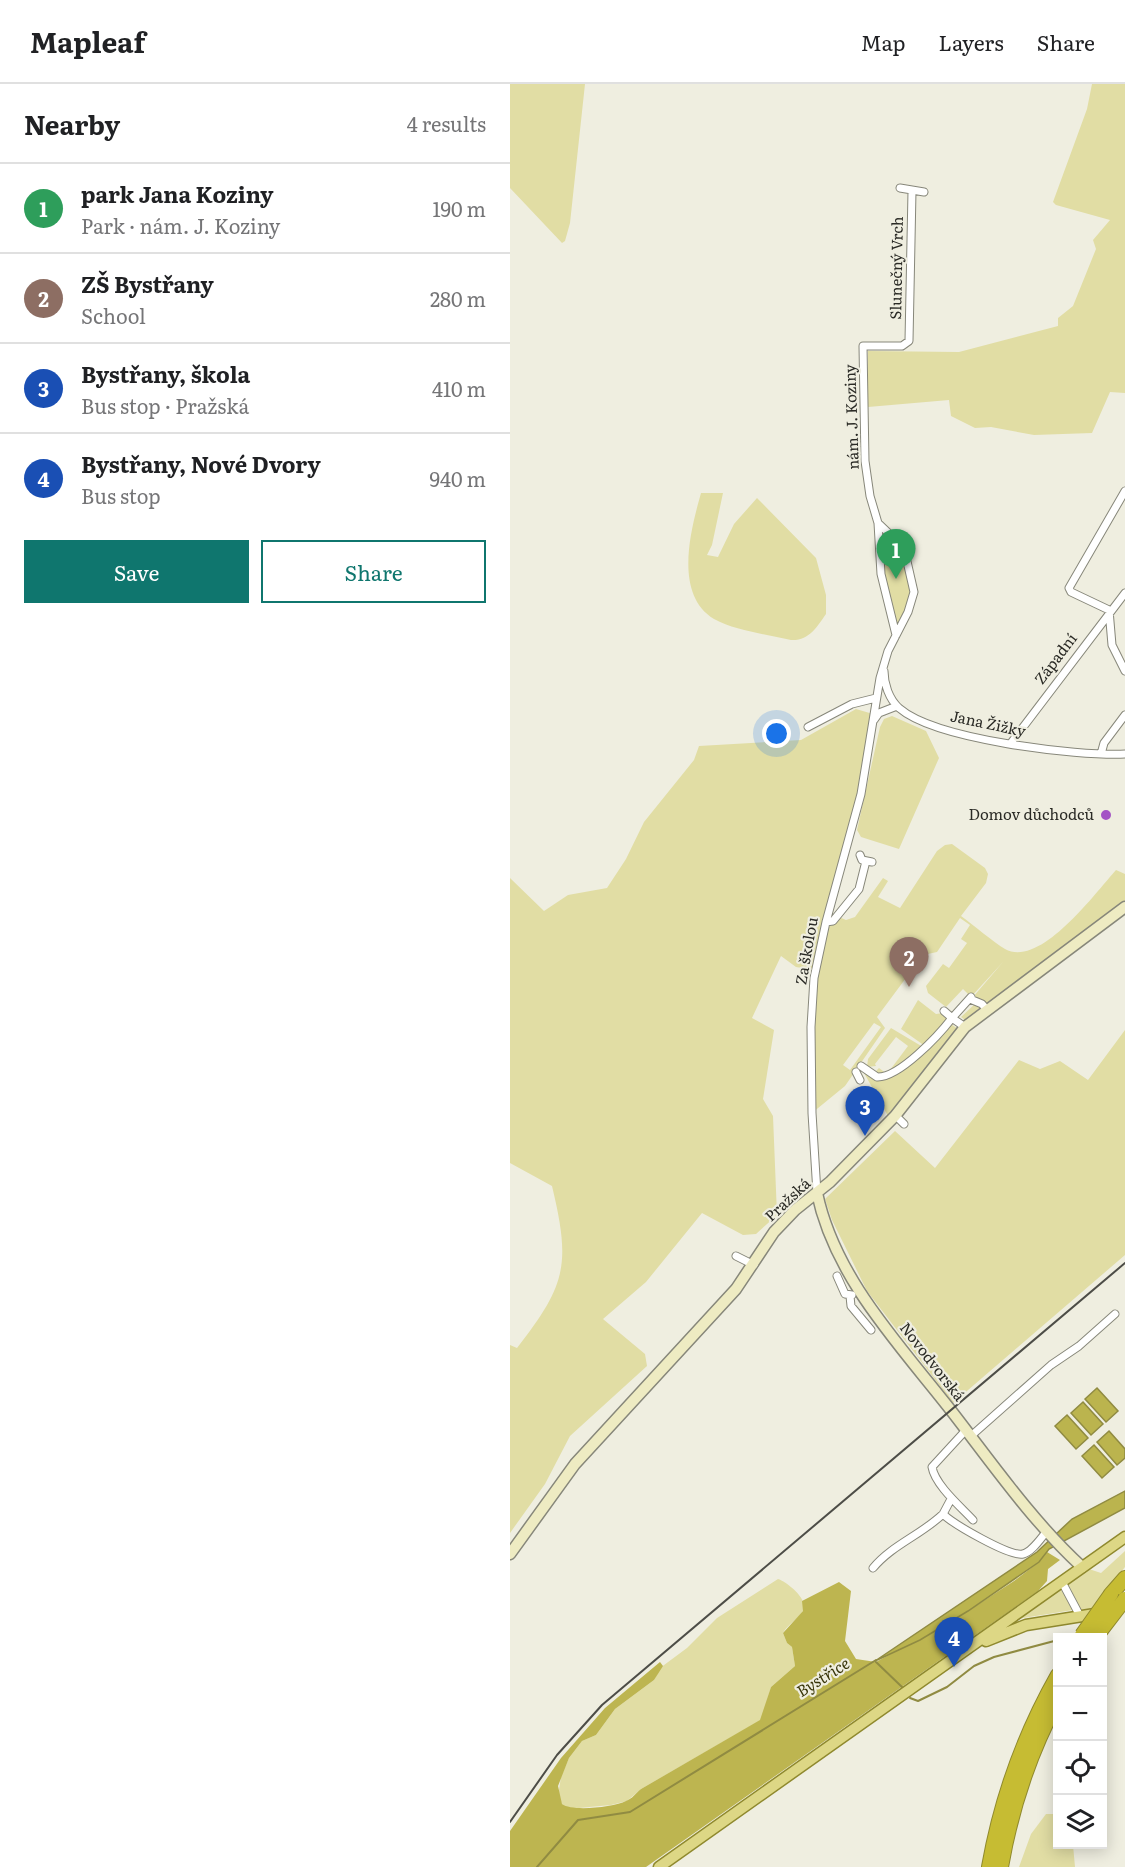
<!DOCTYPE html>
<meta charset="utf-8">
<style>
body{margin:0;font-family:Literata,serif;background:#f2f2f2;color:#202124}
.controls{position:absolute;right:18px;bottom:18px;display:grid;overflow:hidden;border-radius:0px;box-shadow:0 3px 15px #0003}
.controls button{width:54px;height:54px;display:grid;place-items:center;padding:0;border:0;border-bottom:2px solid #e0e0e0;background:#fff;color:#202124;font:30px sans-serif}
.you{position:absolute;left:267px;top:650px;width:21px;height:21px;margin:-15px;border:4px solid #fff;border-radius:50%;background:#1a73e8;box-shadow:0 0 0 9px #1a73e833}
.badge{display:grid;place-items:center;width:39px;height:39px;border-radius:50%;background:#0f766e;color:#fff;font-size:20px;font-weight:700}
.pin{position:absolute;translate:-50% -50px;filter:drop-shadow(0 2px 3px #0008)}
.pin::after{content:'';position:absolute;top:32px;width:21px;height:18px;background:inherit;clip-path:polygon(0 0,100% 0,50% 100%)}
.list{margin:0;padding:0;list-style:none}
h2{display:flex;justify-content:space-between;align-items:center;height:78px;margin:0;padding:0 24px;font-size:26px}
h2 small{font-size:20px;font-weight:400;color:#757577}
.list li{display:grid;grid-template-columns:39px 1fr auto;gap:18px;align-items:center;box-sizing:border-box;height:90px;padding:0 24px;border-top:2px solid #e0e0e0}
.list b{display:block;font-size:22px;white-space:nowrap}
.list p{margin:0;font-size:20px;white-space:nowrap;color:#757577}
.list em{font-size:20px;font-style:normal;color:#757577}
.actions{display:flex;gap:12px;padding:18px 24px}
.actions a{flex:1;padding:14px 0;border:2px solid #0f766e;border-radius:0px;text-align:center;font-size:21px;color:#0f766e}
.actions .main{background:#0f766e;color:#fff}
.icon{flex:none;width:33px;height:33px;fill:none;stroke:currentColor;stroke-width:2;stroke-linecap:round;stroke-linejoin:round}
.map{position:relative;flex:none;width:615px;height:1783px;overflow:hidden}
header{display:flex;align-items:center;gap:36px;box-sizing:border-box;height:84px;padding:0 30px;background:#fff;border-bottom:2px solid #e0e0e0}
header strong{font-size:28px}
nav{display:flex;gap:33px;margin-inline-start:auto;font-size:21px}
main{display:flex}
aside{flex:1;background:#fff}
.map>svg:first-child{display:block}
.green{fill:#e1dda4;fill-rule:evenodd}
.forest{fill:#bdb550}
.water{fill:#bbb44e;stroke:#908b42;stroke-width:1.5}
.lines{fill:none;stroke-linecap:round;stroke-linejoin:round}
.stream{stroke:#908b42;stroke-width:2}
.street-casing{stroke:#87877a;stroke-width:9}
.secondary-casing{stroke:#87877a;stroke-width:13}
.primary-casing{stroke:#8f892e;stroke-width:13}
.highway-casing{stroke:#8f892e;stroke-width:16}
.street{stroke:#fff;stroke-width:7}
.secondary{stroke:#eeebc2;stroke-width:10}
.primary{stroke:#ddd785;stroke-width:10}
.highway{stroke:#c6bc33;stroke-width:14}
.rail{stroke:#4d4d47;stroke-width:2}
.highway-bridge-casing{stroke:#8f892e;stroke-width:16;stroke-linecap:butt}
.highway-bridge{stroke:#c6bc33;stroke-width:14}
.poi-dot{fill:#a454c5;stroke:#efeee0;stroke-width:2}
.labels{text-anchor:middle;stroke-width:4.5;stroke-linejoin:round;paint-order:stroke}
.street-label{font-size:15px;fill:#2a2a25;stroke:#efeee0}
.poi-label{font-size:15px;fill:#2a2a25;stroke:#efeee0;text-anchor:end}
.water-label{font-size:16px;font-style:italic;fill:#39360a;stroke:#efeee0}
</style>
<header>
<strong>Mapleaf</strong>
<nav><a>Map</a><a>Layers</a><a>Share</a></nav>
</header>
<main>
<aside>
<h2>Nearby<small>4 results</small></h2>
<ul class="list">
<li><span class="badge" style="background:#2e9e5b">1</span><div><b>park Jana Koziny</b><p>Park · nám. J. Koziny</p></div><em>190 m</em></li>
<li><span class="badge" style="background:#8d6e63">2</span><div><b>ZŠ Bystřany</b><p>School</p></div><em>280 m</em></li>
<li><span class="badge" style="background:#1a4fb4">3</span><div><b>Bystřany, škola</b><p>Bus stop · Pražská</p></div><em>410 m</em></li>
<li><span class="badge" style="background:#1a4fb4">4</span><div><b>Bystřany, Nové Dvory</b><p>Bus stop</p></div><em>940 m</em></li>
</ul>
<div class="actions"><a class="main">Save</a><a>Share</a></div>
</aside>
<div class="map">
<svg width="615" height="1783" viewBox="0 0 615 1783">
<rect width="100%" height="100%" fill="#efeee0"/>
<path class="green" d="M0 0H75L60 139 55 157 52 159 0 104Z
M582 0H615V309L600 308 582 349 524 351 481 343 465 344 441 332 439 316 358 323V267L449 268 548 242V234L563 222 586 165 583 156 600 136 546 121 543 118 577 25Z
M191 409H213L202 461 197 471 208 473 224 440 247 414 306 474 316 511V530C307 543 299 557 281 556 256 550 226 547 204 535 163 510 181 445 191 409Z
M374 450C392 461 402 491 400 512 399 523 393 534 389 544L385 541 373 489Z
M346 625 363 630 349 709 303 886 286 883 271 872 242 934 264 946 253 1015 263 1032 267 1131 246 1150 233 1151 192 1129 136 1198 93 1235 135 1270 137 1282 60 1352 35 1400 0 1449V1261L7 1264C56 1201 61 1181 42 1102L0 1079V794L34 827 58 811 97 804 116 775 134 738 184 676 189 662 291 656Z
M382 632 416 647 429 674 389 765 351 753 347 746 370 643 374 635Z
M442 760 475 784 478 790 476 799 451 832C465 842 483 858 495 865 530 885 586 808 606 786L615 790V819L455 936 451 933 467 918 463 913 493 878 461 913 453 905 436 923 418 909 416 902 433 880 439 884 457 859 451 855 460 841 450 834 427 868 413 871 367 933 375 944 335 1002 302 1029 304 894 316 838 321 842 329 833 336 836 345 833 373 794 378 797 368 813 390 824 427 767 435 761ZM364 939 371 943 340 986 333 981Z
M408 916 426 930 433 929 438 935 415 962 391 945Z
M441 940 448 945 396 1013 378 1032 353 987 372 995Z
M381 944 413 963C401 973 381 996 364 989L369 984 377 990 398 962 386 953 365 980 366 982 357 983 358 975Z
M615 946V1171L443 1319 357 1207 322 1136 315 1115 385 1047 425 1084 509 976 530 985 550 977 578 996Z
M615 1467V1483L581 1525 570 1526 558 1500 579 1485 591 1489Z
M268 1495C277 1498 299 1515 293 1527 288 1535 278 1540 273 1549L277 1559 282 1563 285 1582 261 1603 251 1636 131 1705 117 1717 101 1721 58 1725 52 1720 48 1712 51 1693 59 1674 72 1657 86 1651 105 1625 144 1596 150 1584 177 1564 207 1534Z
M553 1506 563 1526 507 1535 546 1507Z
M536 1730H547L548 1760 563 1761 565 1783H509L521 1750Z"/>
<path class="forest" d="M537 1468 550 1476 538 1485 537 1497 528 1507 136 1783H0V1747L51 1674 95 1624 150 1578 153 1582 144 1596 105 1625 86 1651 72 1657 59 1674 48 1702 52 1720C62 1728 104 1723 116 1717 122 1715 126 1709 131 1705L250 1636 261 1603 285 1582 282 1563 277 1559 273 1549 293 1527 292 1517 329 1498 341 1507 335 1557 346 1575 366 1578 458 1527 504 1497 529 1478Z"/>
<path class="water" d="M587 1304 608 1327 596 1338 575 1315Z
M573 1318 593 1340 581 1351 561 1329Z
M557 1331 578 1354 566 1365 545 1342Z
M599 1347 615 1365V1374L607 1381 587 1358Z
M584 1361 604 1383 592 1394 572 1372Z
M615 1407V1424L539 1465 529 1478 458 1527 410 1556 365 1577 527 1468 562 1435Z"/>
<g class="lines">
<path class="stream" d="M366 1578 392 1603
M400 1614 408 1617 437 1603 464 1582 484 1573 548 1556
M27 1783 68 1736 120 1728 366 1576"/>
<defs>
<path id="street" d="M390 104 414 108
M615 407 559 504 561 508 599 526 602 561 615 587
M368 439 371 490 386 551
M374 587C374 600 379 615 389 624 426 656 566 672 615 670
M364 636 369 629 387 622
M298 643 342 620 366 614
M501 659 615 509
M591 670 594 659 615 631
M350 771 352 776 362 778
M316 838 323 837 349 805 356 777
M460 915 472 920 477 926
M455 943 442 934 461 913
M351 982 367 993C389 994 429 951 442 934L434 927
M346 988 350 996
M386 1032 394 1040
M307 1109 302 1029 301 943 304 894 316 838 351 710 370 594 378 567 398 528 404 508 396 473 390 460 368 439 360 412 355 377 353 262H392L399 257 402 107
M226 1172 244 1181
M327 1192 335 1210 342 1211
M340 1212 341 1222 361 1246
M456 1346 422 1383C425 1401 451 1423 463 1436
M461 1352 541 1281 569 1262 605 1230
M433 1430 441 1415
M363 1484C382 1461 411 1451 433 1430 443 1440 500 1473 513 1470 522 1468 531 1454 537 1447
M552 1498 570 1532"/>
<path id="secondary" d="M307 1109C325 1195 391 1262 443 1329 484 1382 523 1438 572 1483
M0 1470 65 1380 226 1205 264 1148 285 1126 320 1098 385 1032 455 943 615 823"/>
<path id="primary" d="M476 1557 516 1541 591 1529
M149 1783 615 1453"/>
<path id="highway" d="M601 1510 615 1494
M479 1783C491 1715 514 1651 548 1591
M491 1783C501 1725 520 1668 548 1616"/>
</defs>
<use href="#street" class="street-casing"/>
<use href="#secondary" class="secondary-casing"/>
<use href="#primary" class="primary-casing"/>
<use href="#highway" class="highway-casing"/>
<use href="#street" class="street"/>
<use href="#secondary" class="secondary"/>
<use href="#primary" class="primary"/>
<use href="#highway" class="highway"/>
<path class="rail" d="M0 1738 47 1671 92 1621 615 1179"/>
<defs>
<path id="highway-bridge" d="M588 1550 615 1515
M572 1551 601 1510"/>
</defs>
<use href="#highway-bridge" class="highway-bridge-casing"/>
<use href="#highway-bridge" class="highway-bridge"/>
</g>
<circle class="poi-dot" cx="596" cy="731" r="6"/>
<g class="labels">
<g class="street-label">
<text transform="translate(387 184) rotate(-89)" y="5">Slunečný Vrch</text>
<text transform="translate(342 333) rotate(-92)" y="5">nám. J. Koziny</text>
<text transform="translate(546 575) rotate(-53)" y="5">Západní</text>
<text transform="translate(478 640) rotate(12)" y="5">Jana Žižky</text>
<text transform="translate(297 867) rotate(-80)" y="5">Za školou</text>
<text transform="translate(278 1116) rotate(-43)" y="5">Pražská</text>
<text transform="translate(422 1278) rotate(52)" y="5">Novodvorská</text>
</g>
<g class="poi-label">
<text x="584" y="736">Domov důchodců</text>
</g>
<g class="water-label">
<text transform="translate(313 1593) rotate(-32)" y="6">Bystřice</text>
</g>
</g>
</svg>
<div class="controls">
<button>+</button>
<button>−</button>
<button><svg class="icon" aria-label="locate" viewBox="0 0 24 24"><circle cx="12" cy="12" r="6"/><path d="M12 2v4M12 18v4M2 12h4M18 12h4"/></svg></button>
<button><svg class="icon" aria-label="layers" viewBox="0 0 24 24"><path d="M12 4l9 5-9 5-9-5zM3 14l9 5 9-5"/></svg></button>
</div>
<div class="you"></div>
<div class="pin badge" style="left:386px;top:495px;background:#2e9e5b">1</div>
<div class="pin badge" style="left:399px;top:903px;background:#8d6e63">2</div>
<div class="pin badge" style="left:355px;top:1052px;background:#1a4fb4">3</div>
<div class="pin badge" style="left:444px;top:1583px;background:#1a4fb4">4</div>
</div>
</main>
